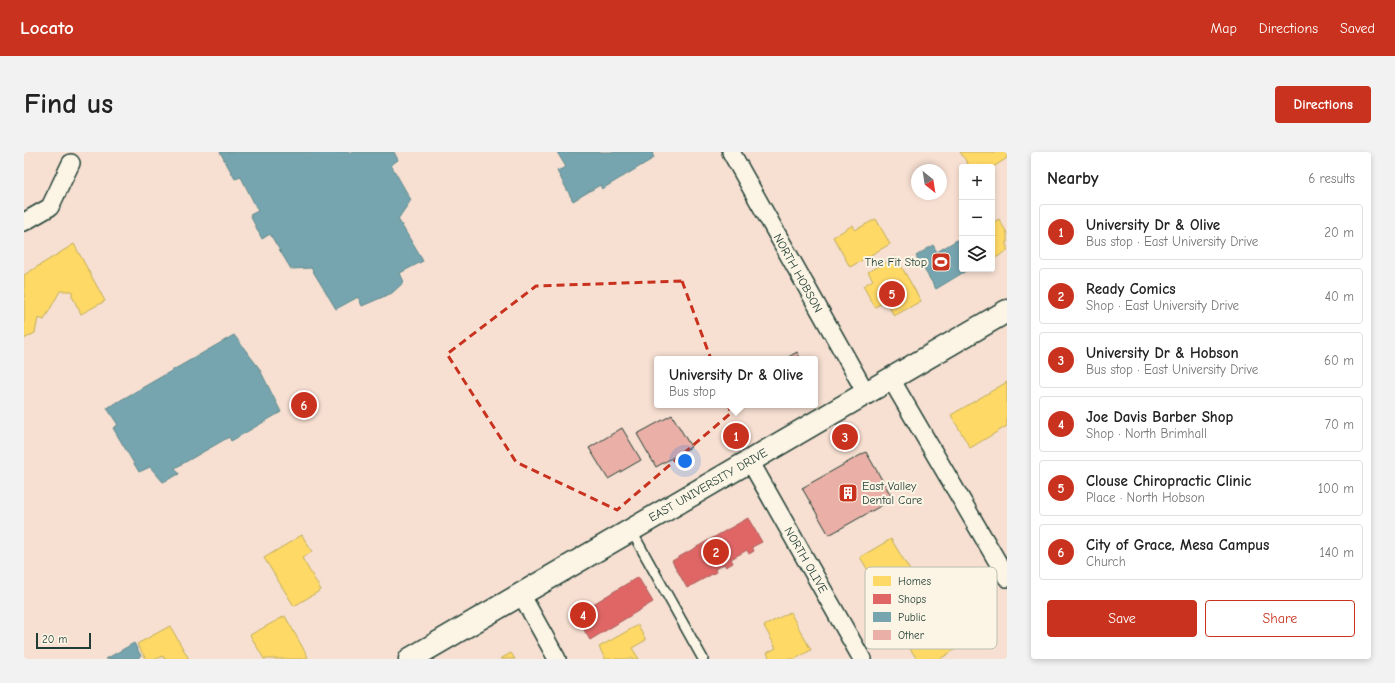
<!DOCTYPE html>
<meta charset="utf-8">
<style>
body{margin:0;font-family:"Comic Neue",sans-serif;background:#f2f2f2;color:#222}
.controls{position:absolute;right:12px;top:12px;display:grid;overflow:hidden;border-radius:4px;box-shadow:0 2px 6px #0003}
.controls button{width:36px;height:36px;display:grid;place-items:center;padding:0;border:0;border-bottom:1px solid #e0e0e0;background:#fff;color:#222;font:20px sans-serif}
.compass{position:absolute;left:887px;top:12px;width:36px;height:36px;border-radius:50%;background:#fff;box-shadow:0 2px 6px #0003;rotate:150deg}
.scale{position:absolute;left:12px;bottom:10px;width:55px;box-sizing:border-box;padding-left:4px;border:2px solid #1f3d34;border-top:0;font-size:11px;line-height:14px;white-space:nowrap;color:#1f3d34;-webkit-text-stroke:3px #fcf5e5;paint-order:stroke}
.you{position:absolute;left:661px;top:309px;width:14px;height:14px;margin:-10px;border:3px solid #fff;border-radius:50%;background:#1a73e8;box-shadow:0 0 0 6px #1a73e833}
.badge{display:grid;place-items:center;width:26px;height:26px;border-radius:50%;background:#c8321e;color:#fff;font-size:13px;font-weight:700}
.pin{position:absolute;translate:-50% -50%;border:2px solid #fff;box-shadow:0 1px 4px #0006}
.popup{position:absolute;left:630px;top:204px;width:164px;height:52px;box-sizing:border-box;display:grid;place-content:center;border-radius:4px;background:#fff;filter:drop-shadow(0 1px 3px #0005);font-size:13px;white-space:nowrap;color:#767676}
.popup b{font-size:15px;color:#222}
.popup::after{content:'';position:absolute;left:50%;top:100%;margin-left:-8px;border:8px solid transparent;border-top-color:#fff}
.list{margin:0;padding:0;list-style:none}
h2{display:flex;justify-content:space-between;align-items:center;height:52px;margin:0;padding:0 16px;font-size:17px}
h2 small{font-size:13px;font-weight:400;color:#767676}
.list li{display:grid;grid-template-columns:26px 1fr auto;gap:12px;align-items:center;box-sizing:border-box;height:56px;margin:0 8px 8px;padding:0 8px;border:1px solid #e0e0e0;border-radius:4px}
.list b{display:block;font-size:15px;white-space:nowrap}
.list p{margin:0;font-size:13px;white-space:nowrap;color:#767676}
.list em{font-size:13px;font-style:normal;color:#767676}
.actions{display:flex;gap:8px;padding:12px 16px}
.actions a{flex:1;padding:9px 0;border:1px solid #c8321e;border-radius:4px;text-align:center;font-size:14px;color:#c8321e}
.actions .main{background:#c8321e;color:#fff}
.icon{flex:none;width:22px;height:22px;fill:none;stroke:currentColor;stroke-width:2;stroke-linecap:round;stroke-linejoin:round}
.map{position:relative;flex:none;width:983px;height:507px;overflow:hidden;border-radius:4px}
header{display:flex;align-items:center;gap:24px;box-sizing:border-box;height:56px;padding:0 20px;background:#c8321e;color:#fff}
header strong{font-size:19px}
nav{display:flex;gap:22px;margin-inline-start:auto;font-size:14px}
.intro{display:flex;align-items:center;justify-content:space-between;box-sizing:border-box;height:96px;padding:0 24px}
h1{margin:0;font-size:28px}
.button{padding:10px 18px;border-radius:4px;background:#c8321e;color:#fff;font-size:14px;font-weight:700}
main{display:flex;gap:24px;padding:0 24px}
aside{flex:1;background:#fff;border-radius:4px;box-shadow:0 2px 6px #0003}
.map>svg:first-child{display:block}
.homes{fill:#ffd966;stroke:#bcaa57}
.shops{fill:#e06666;stroke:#a65a57}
.public{fill:#76a5af;stroke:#5c868a}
.building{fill:#eab0a7;stroke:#1f3d34}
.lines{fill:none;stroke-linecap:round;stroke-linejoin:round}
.lane-casing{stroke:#1f3d34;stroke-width:12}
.street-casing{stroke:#1f3d34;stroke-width:20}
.secondary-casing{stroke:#1f3d34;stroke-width:25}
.lane{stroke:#fcf5e5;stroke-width:9}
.street{stroke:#fcf5e5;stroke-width:17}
.secondary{stroke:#fcf5e5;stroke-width:22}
.marked{fill:none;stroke:#c8321e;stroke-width:3;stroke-dasharray:8 5;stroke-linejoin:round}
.labels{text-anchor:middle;stroke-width:4;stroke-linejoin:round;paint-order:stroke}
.poi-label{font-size:12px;fill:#1f3d34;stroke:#fcf5e5;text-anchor:end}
.street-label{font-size:12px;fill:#1f3d34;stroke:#fcf5e5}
.key{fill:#fcf5e5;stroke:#babeb0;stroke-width:1}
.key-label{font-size:11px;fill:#1f3d34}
</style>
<header>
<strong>Locato</strong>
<nav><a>Map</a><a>Directions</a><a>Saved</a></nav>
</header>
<div class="intro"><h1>Find us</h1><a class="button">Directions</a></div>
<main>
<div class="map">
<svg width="983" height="507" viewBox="0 0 983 507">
<rect width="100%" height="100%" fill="#f7e0d2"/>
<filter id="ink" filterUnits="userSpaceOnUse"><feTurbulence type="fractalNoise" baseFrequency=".025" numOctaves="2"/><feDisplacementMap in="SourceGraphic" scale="8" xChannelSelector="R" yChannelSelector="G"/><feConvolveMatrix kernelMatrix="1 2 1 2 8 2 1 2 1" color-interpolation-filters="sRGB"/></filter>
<g filter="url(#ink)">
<path class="homes" d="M936 0H983V6L968 16 946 15Z
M852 67 866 92 826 115 809 85 829 73 831 78Z
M975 67 983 81V99L968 108V71Z
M50 92 81 149 57 162 48 144V139H36L20 168 14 166 11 181 0 187V123Z
M872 105 897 149 870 164 862 149 851 155 839 134 849 128 844 120Z
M983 230V274L946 296 927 263Z
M278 383 288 400 278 406 297 438 270 454 240 406Z
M867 387 890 425 896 421 905 435 868 458 836 405Z
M903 444 909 453 915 450 929 474 921 478 932 497 916 507H893L886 497 895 491 882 469 887 467 881 457Z
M766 460 787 498 771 507H746L743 501 752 496 740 474Z
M261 464 284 505 280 507H240L226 483Z
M614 473 622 488 608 496 615 507H581L575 495Z
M146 474 165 507H140L139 504 133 507H122L113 492Z
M487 501 491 507H476Z"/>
<path class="shops" d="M724 366 738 390 728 395 730 399 725 402 723 398 707 407 709 411 702 415 700 412 691 417 692 420 663 436 648 409Z
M614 425 629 450 566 488 551 463Z"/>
<path class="public" d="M196 0H370L374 8 367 13 387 48 374 67 399 109 376 121 380 130 368 141 338 154 334 145 312 157 287 116 267 117 246 82 238 87 226 63 234 59 217 25 211 27Z
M533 0H631L628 1 630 6 578 37 576 33 549 49 533 19 542 15Z
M933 88 938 97V117H945L912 137 892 104 909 93 913 100Z
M210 183 235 216 257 260 207 289 205 285 151 316 155 322 139 330 126 315 115 320 89 276 94 273 83 256Z
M110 491 117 504 113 507H82Z"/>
<path class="building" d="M773 200 777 207H761Z
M648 263 667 295 632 315 613 282Z
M598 276 617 308 584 327 565 296Z
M842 300 869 347 805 383 778 336Z"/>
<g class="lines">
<defs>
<path id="lane" d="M607 378 679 507"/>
<path id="street" d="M707 0 842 241
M0 70 26 55 47 11
M867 227 983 426
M726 309 838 507
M497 442 533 507"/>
<path id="secondary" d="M386 507 983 159"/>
</defs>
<use href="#lane" class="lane-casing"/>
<use href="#street" class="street-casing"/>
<use href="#secondary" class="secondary-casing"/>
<use href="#lane" class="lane"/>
<use href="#street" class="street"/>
<use href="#secondary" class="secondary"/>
</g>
</g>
<path class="marked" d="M658 129 707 261 593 358 492 310 423 202 512 134Z"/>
<defs>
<symbol id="stadium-square" viewBox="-11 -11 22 22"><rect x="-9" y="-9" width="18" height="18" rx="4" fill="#c8321e" stroke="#fcf5e5"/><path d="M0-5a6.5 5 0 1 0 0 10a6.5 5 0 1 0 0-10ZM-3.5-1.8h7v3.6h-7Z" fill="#fff"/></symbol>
<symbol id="building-square" viewBox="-11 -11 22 22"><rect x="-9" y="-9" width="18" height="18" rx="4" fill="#c8321e" stroke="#fcf5e5"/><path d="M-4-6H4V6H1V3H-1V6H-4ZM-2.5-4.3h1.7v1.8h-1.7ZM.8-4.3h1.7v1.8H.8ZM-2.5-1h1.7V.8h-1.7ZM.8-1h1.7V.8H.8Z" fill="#fff"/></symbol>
</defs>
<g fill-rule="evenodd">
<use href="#stadium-square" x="906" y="99" width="22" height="22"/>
<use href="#building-square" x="813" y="330" width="22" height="22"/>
</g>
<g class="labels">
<g class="poi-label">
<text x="903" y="114">The Fit Stop</text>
<text x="838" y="338" text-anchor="start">East Valley<tspan x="838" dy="14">Dental Care</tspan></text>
</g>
<g class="street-label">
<text transform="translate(774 121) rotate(61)" y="4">NORTH HOBSON</text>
<text transform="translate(684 333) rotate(-30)" y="4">EAST UNIVERSITY DRIVE</text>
<text transform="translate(782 408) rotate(60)" y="4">NORTH OLIVE</text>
</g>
</g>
<rect x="841" y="415" width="132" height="82" rx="6" class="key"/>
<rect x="849" y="424" width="18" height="10" fill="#ffd966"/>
<rect x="849" y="442" width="18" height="10" fill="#e06666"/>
<rect x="849" y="460" width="18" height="10" fill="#76a5af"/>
<rect x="849" y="478" width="18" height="10" fill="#eab0a7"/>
<g class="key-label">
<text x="874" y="433">Homes</text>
<text x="874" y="451">Shops</text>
<text x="874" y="469">Public</text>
<text x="874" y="487">Other</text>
</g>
</svg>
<div class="controls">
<button>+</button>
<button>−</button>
<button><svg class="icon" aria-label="layers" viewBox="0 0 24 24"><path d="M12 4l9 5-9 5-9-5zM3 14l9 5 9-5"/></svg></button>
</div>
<svg class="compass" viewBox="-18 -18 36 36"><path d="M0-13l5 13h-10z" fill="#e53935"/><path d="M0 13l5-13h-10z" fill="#767676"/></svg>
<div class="scale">20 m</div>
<div class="you"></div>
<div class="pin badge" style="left:712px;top:284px">1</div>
<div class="popup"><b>University Dr &amp; Olive</b>Bus stop</div>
<div class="pin badge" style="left:692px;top:400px">2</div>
<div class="pin badge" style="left:821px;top:285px">3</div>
<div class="pin badge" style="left:559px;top:463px">4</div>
<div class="pin badge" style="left:868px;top:142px">5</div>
<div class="pin badge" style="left:280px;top:253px">6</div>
</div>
<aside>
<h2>Nearby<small>6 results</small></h2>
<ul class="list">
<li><span class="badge">1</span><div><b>University Dr &amp; Olive</b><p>Bus stop · East University Drive</p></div><em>20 m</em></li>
<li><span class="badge">2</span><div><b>Ready Comics</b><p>Shop · East University Drive</p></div><em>40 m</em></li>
<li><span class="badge">3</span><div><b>University Dr &amp; Hobson</b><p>Bus stop · East University Drive</p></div><em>60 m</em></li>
<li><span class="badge">4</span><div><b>Joe Davis Barber Shop</b><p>Shop · North Brimhall</p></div><em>70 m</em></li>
<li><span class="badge">5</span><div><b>Clouse Chiropractic Clinic</b><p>Place · North Hobson</p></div><em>100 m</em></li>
<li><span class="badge">6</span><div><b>City of Grace, Mesa Campus</b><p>Church</p></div><em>140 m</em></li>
</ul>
<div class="actions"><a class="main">Save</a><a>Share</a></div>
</aside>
</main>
